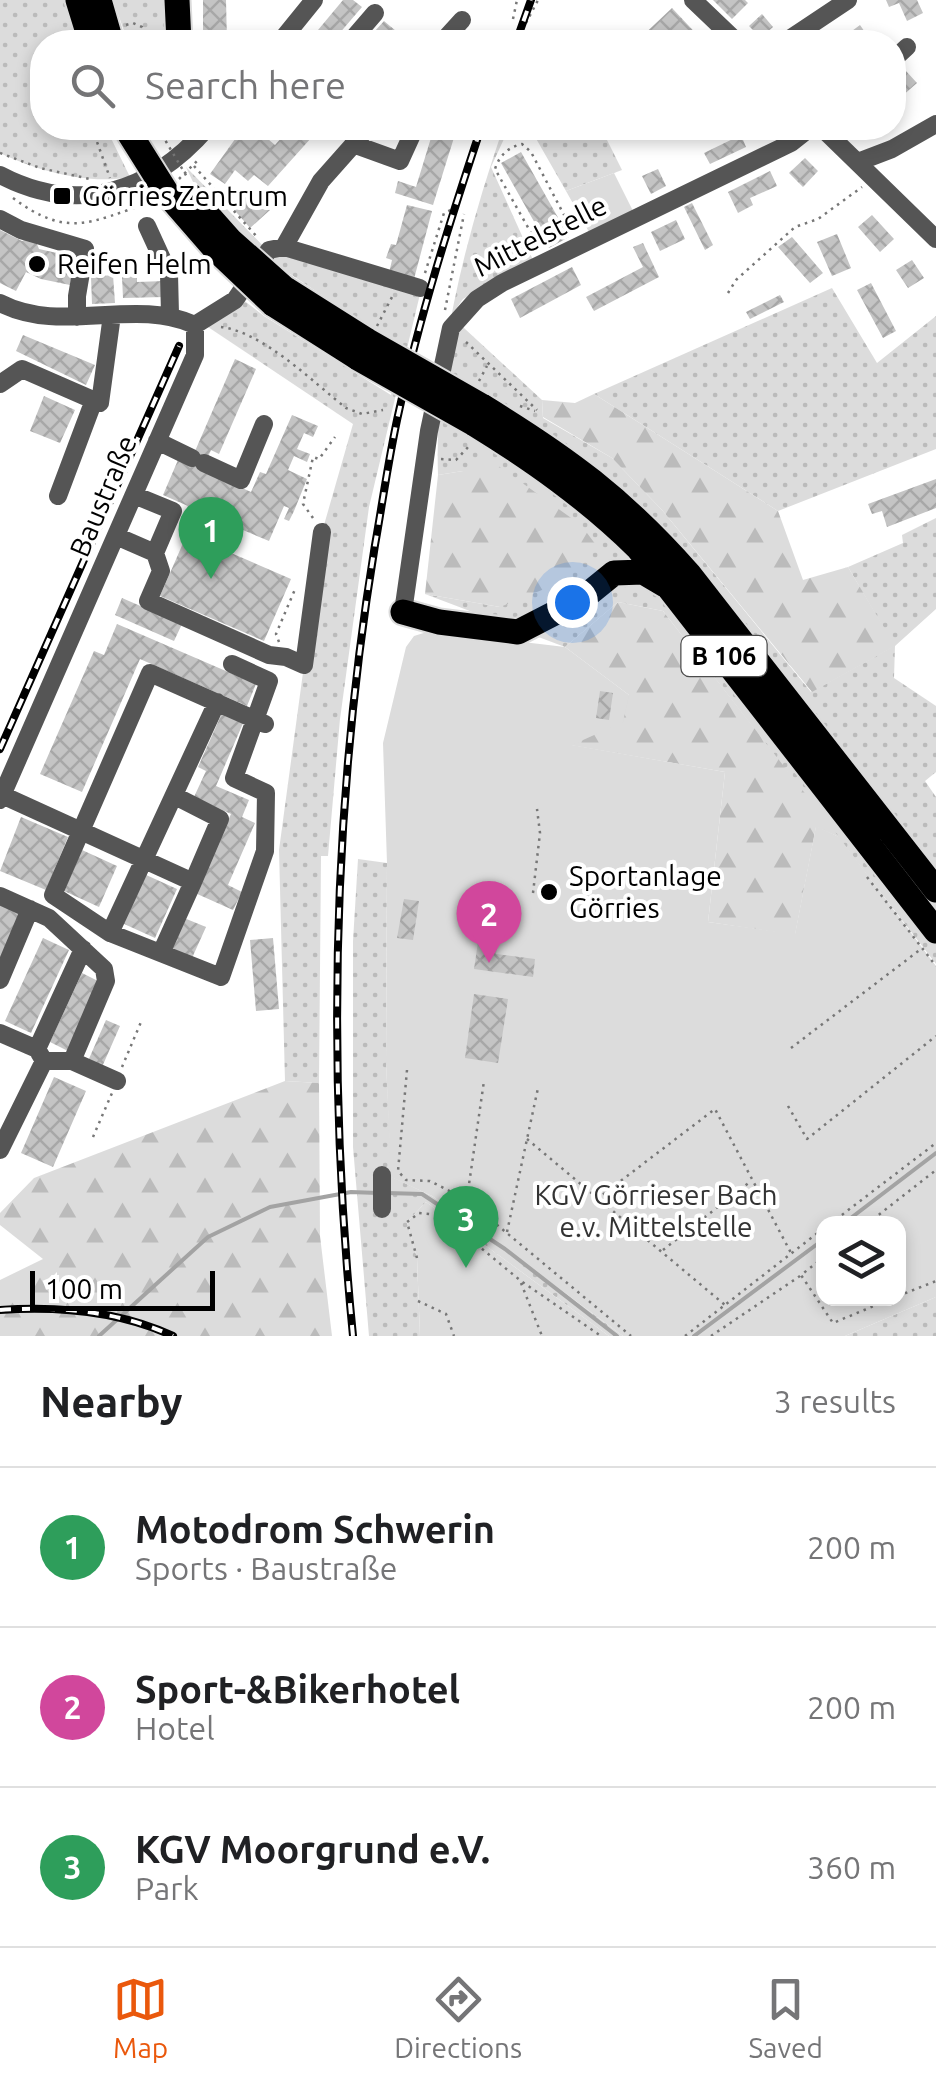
<!DOCTYPE html>
<meta charset="utf-8">
<style>
body{margin:0;font-family:Ubuntu,sans-serif;background:#f2f2f2;color:#202124}
.controls{position:absolute;right:30px;bottom:30px;display:grid;overflow:hidden;border-radius:20px;box-shadow:0 5px 15px #0003}
.controls button{width:90px;height:90px;display:grid;place-items:center;padding:0;border:0;border-bottom:2px solid #e0e0e0;background:#fff;color:#202124;font:50px sans-serif}
.scale{position:absolute;left:30px;bottom:25px;width:185px;box-sizing:border-box;padding-left:10px;border:5px solid #000;border-top:0;font-size:28px;line-height:35px;white-space:nowrap;color:#000;-webkit-text-stroke:8px #fff;paint-order:stroke}
.you{position:absolute;left:572px;top:602px;width:35px;height:35px;margin:-25px;border:8px solid #fff;border-radius:50%;background:#1a73e8;box-shadow:0 0 0 15px #1a73e833}
.badge{display:grid;place-items:center;width:65px;height:65px;border-radius:50%;background:#ea580c;color:#fff;font-size:32px;font-weight:700}
.pin{position:absolute;translate:-50% -82px;filter:drop-shadow(0 2px 5px #0008)}
.pin::after{content:'';position:absolute;top:52px;width:35px;height:30px;background:inherit;clip-path:polygon(0 0,100% 0,50% 100%)}
.list{margin:0;padding:0;list-style:none}
h2{display:flex;justify-content:space-between;align-items:center;height:130px;margin:0;padding:0 40px;font-size:42px}
h2 small{font-size:32px;font-weight:400;color:#757577}
.list li{display:grid;grid-template-columns:65px 1fr auto;gap:30px;align-items:center;box-sizing:border-box;height:160px;padding:0 40px;border-top:2px solid #e0e0e0}
.list b{display:block;font-size:38px;white-space:nowrap}
.list p{margin:0;font-size:32px;white-space:nowrap;color:#757577}
.list em{font-size:32px;font-style:normal;color:#757577}
.icon{flex:none;width:55px;height:55px;fill:none;stroke:currentColor;stroke-width:2;stroke-linecap:round;stroke-linejoin:round}
.map{position:relative;flex:none;width:936px;height:1336px;overflow:hidden}
.search{position:absolute;background:#fff;box-shadow:0 5px 15px #0003;left:30px;right:30px;top:30px;height:110px;display:flex;align-items:center;gap:25px;box-sizing:border-box;padding:0 35px;border-radius:40px;color:#757577;font-size:38px}
.sheet{height:610px;background:#fff}
nav{display:flex;justify-content:space-around;align-items:center;box-sizing:border-box;height:140px;border-top:2px solid #e0e0e0;background:#fff;font-size:28px;color:#757577}
nav a{display:grid;justify-items:center;gap:5px}
nav .on{color:#ea580c}
.map>svg:first-child{display:block}
.grass{fill:url(#grass-dots)}
.forest{fill:url(#forest-firs)}
.green{fill:#dcdcdc;fill-rule:evenodd}
.lines{fill:none;stroke-linecap:round;stroke-linejoin:round}
.stream{stroke:#a3a3a3;stroke-width:4}
.building{fill:url(#building-cross-hatch)}
.highway-casing{stroke:#dbdbdb;stroke-width:29}
.path{stroke:#777;stroke-width:2.5;stroke-dasharray:2.5 5;stroke-linecap:butt}
.minor{stroke:#555;stroke-width:18}
.highway{stroke:#000;stroke-width:25}
.rail-casing{stroke:#000;stroke-width:8}
.rail{stroke:#fff;stroke-width:4;stroke-dasharray:11;stroke-linecap:butt}
.highway-bridge-casing{stroke:#dbdbdb;stroke-width:29;stroke-linecap:butt}
.path-bridge{stroke:#777;stroke-width:2.5;stroke-dasharray:2.5 5;stroke-linecap:butt}
.highway-bridge{stroke:#000;stroke-width:25}
.poi-dot{fill:#000;stroke:#fff;stroke-width:4}
.labels{text-anchor:middle;stroke-width:8;stroke-linejoin:round;paint-order:stroke}
.shield{fill:#fff;stroke:#4c4c4c;stroke-width:2.5}
.shield-label{font-size:25px;font-weight:bold;fill:#000}
.poi-label{font-size:28px;fill:#000;stroke:#fff;text-anchor:start}
.street-label{font-size:28px;fill:#000;stroke:#fff}
.park-label{font-size:28px;fill:#333;stroke:#fff}
</style>
<div class="map">
<svg width="936" height="1336" viewBox="0 0 936 1336">
<defs>
<pattern id="grass-dots" width="8" height="8" patternUnits="userSpaceOnUse" patternTransform="scale(2.5)"><rect width="8" height="8" fill="#dcdcdc"/><path d="M2 2h.1M6 6h.1" fill="none" stroke="#bbb" stroke-width="1.8" stroke-linecap="round"/></pattern>
<pattern id="forest-firs" width="22" height="20" patternUnits="userSpaceOnUse" patternTransform="scale(2.5)"><rect width="22" height="20" fill="#dcdcdc"/><path d="M5 1l3.5 6h-7zM16 11l3.5 6h-7z" fill="#bbb"/></pattern>
<pattern id="building-cross-hatch" width="8" height="8" patternUnits="userSpaceOnUse" patternTransform="scale(2.5)"><rect width="8" height="8" fill="#c4c4c4"/><path d="M0 0l8 8M0 8l8-8" fill="none" stroke="#a7a7a7"/></pattern>
</defs>
<rect width="100%" height="100%" fill="#fff"/>
<path class="grass" d="M0 0H64L81 42H42V128H111L107 130 130 177C88 185 38 171 0 153Z
M113 0H177L179 42H128Z
M503 128H509L491 167 533 260 463 299 451 316 542 400 543 418 612 458 662 510 811 692 894 646 848 567 903 543 902 535 936 518V609L895 646 894 678 936 706V772L925 781 936 797V964L663 611 618 602 565 647 425 594 500 607 463 471 438 475C434 356 465 240 503 128Z
M530 128H601L622 170 566 191Z
M186 167 270 253 285 250 421 290 369 507 340 719 328 856H321L319 1083 285 1081 279 850 322 532 353 424 208 327 242 299 264 316 391 395 403 349 266 258 193 182Z
M832 288 877 363 936 316V449L778 511 594 394Z
M358 859 387 863 386 1064 392 1177 432 1196 457 1213 623 1336H609L426 1202 407 1222 417 1258 420 1336H369L353 1147V941Z
M936 1297V1336H845Z"/>
<path class="forest" d="M594 394 778 511 803 580 848 567 895 646 812 692 662 510 612 458 543 417 542 400 575 403Z
M483 455 581 525 596 545 564 581 500 607 425 594 438 475 463 471Z
M618 602 663 611 839 837 816 827 795 935 708 922 725 772 570 745 629 695 565 647Z
M285 1081 319 1083 320 1236 332 1336H0V1280L43 1259 0 1225V1213L34 1178Z"/>
<path class="green" d="M614 173 633 211 589 232 566 191Z
M430 631 565 647 629 695 623 722 572 745 725 772 708 922 795 934 816 826 839 837 936 966V1297L845 1336H623L457 1213 432 1196 391 1177 386 1064 387 863 383 743 406 647 414 636ZM824 1224H898V1298H824Z
M426 1202 609 1336H420L417 1258 407 1222Z"/>
<g class="lines">
<path class="stream" d="M387 1193 422 1194 505 1249 617 1336
M843 1224 936 1153
M99 1336 208 1237 270 1207 351 1192 378 1193
M694 1336 824 1239"/>
</g>
<path class="building" d="M203 0H226L227 42H203Z
M343 0H353L362 7 332 42H308Z
M713 0H745L748 3 732 19Z
M886 0H917L923 13 907 21 899 3 889 7Z
M672 8 704 42H673L668 37 662 42H636Z
M762 14 773 27 761 38 749 26Z
M384 21 402 36 396 42H365Z
M860 25 869 38 863 42H837Z
M906 71 917 83 894 103V82Z
M243 128H265L261 133 275 145 290 128H320L268 186 254 175 248 181 235 170 225 184 210 174Z
M434 128H457L433 205 395 193 398 181 416 187Z
M741 135 746 147 710 164 704 153Z
M521 152 569 237 549 248 501 163Z
M805 158 818 171 803 187 789 173Z
M658 169 666 186 651 194 642 176Z
M770 171 777 186 750 198 753 205 738 213 728 192Z
M250 188 270 210 250 228 230 205Z
M692 203 713 245 705 250 684 207Z
M407 205 432 211 414 279 389 273 392 260 386 258 391 244 396 245Z
M872 215 894 239 880 252 858 227Z
M676 220 685 239 660 251 651 232Z
M0 230 22 241 27 239 37 244 39 249 75 257 70 285 41 279 26 272 16 291 0 283Z
M837 234 851 268 832 276 817 242Z
M792 237 823 273 810 283 778 247Z
M643 243 659 277 594 311 586 297 643 267 633 247Z
M912 260 924 278 908 288 896 270Z
M572 267 581 285 520 318 511 299Z
M113 275 115 303 92 304 91 277Z
M137 276V282L164 281V297L123 298 122 277Z
M871 283 896 331 883 338 857 290Z
M780 295 784 302 750 319 746 312Z
M23 335 95 365 86 385 16 351Z
M235 359 256 369 219 454 211 450 202 470 251 492 260 472 266 474 292 415 318 426 313 437 304 433 297 449 310 454 307 462 294 456 288 470 307 479 294 511 289 521 284 519 289 508 284 506 269 541 243 530 242 534 231 529 232 525 199 510 198 514 187 510 188 506 163 495 178 460 189 465Z
M44 396 75 410 60 443 30 431Z
M936 479V508L887 527 882 511 872 514 868 504Z
M187 534 291 579 264 641 160 596Z
M122 598 182 624 174 641 115 615Z
M117 624 256 684 247 706 140 659 82 792 40 774 94 651 104 655Z
M600 691 613 693 609 720 596 718Z
M223 711 244 721 216 786 249 800 242 817 255 823 228 885 242 892 233 910 195 893 231 814 194 797 206 771 198 767Z
M21 817 68 837 46 890 0 871Z
M82 850 117 866 99 907 64 891Z
M144 874 177 889 155 938 122 923Z
M485 895 504 898 496 954 535 959 533 977 474 969Z
M404 899 419 901 413 940 397 938Z
M0 903 21 912 0 960Z
M184 918 206 927 192 958 171 949Z
M43 938 69 950 31 1033 5 1021Z
M273 938 279 1009 256 1011 250 940Z
M82 973 100 982 68 1051 50 1042Z
M474 994 508 999 498 1063 465 1058Z
M106 1020 120 1026 102 1067 88 1061Z
M54 1077 86 1091 53 1167 21 1153Z"/>
<g class="lines">
<defs>
<path id="highway" d="M78 0 91 42
M99 0 111 42
M177 0 179 42
M284 288 368 341
M273 304 358 358
M482 406C567 458 623 499 689 574L936 890
M473 423C533 460 587 498 638 548L936 931
M403 612 439 622 518 632 582 599 614 573 643 572 665 585"/>
</defs>
<use href="#highway" class="highway-casing"/>
<path class="path" d="M513 19 517 0
M526 23 538 0
M126 25 133 23 142 27 147 42
M92 128 110 178
M0 153 40 168 90 179
M194 166 258 238
M179 179 198 160
M13 198C68 239 90 222 149 203
M539 247 495 169C499 156 508 147 522 144L531 152 573 232
M425 273 444 213 451 210
M728 293 736 280 795 227 818 219 862 187
M445 310 464 214
M377 326 392 297
M221 327C263 332 313 382 346 408L362 414 383 410
M466 342 537 410
M479 381 487 366
M520 406 535 411
M441 459 456 460 470 445
M313 518 303 504 313 457 319 459 335 437
M279 642 276 634 296 587
M867 877 936 966
M533 893 540 833 537 809
M791 1048 921 949
M122 1067 141 1022
M407 1070 398 1171 406 1180 430 1181 467 1200 631 1336
M788 1106 807 1139 936 1036
M93 1137 112 1093
M527 1139 725 1305
M467 1198 484 1081
M597 1199 715 1109 791 1253
M830 1224 936 1143
M867 1224 936 1170
M507 1232 538 1088
M663 1250 751 1181
M824 1257 801 1275 833 1323 893 1298
M417 1258 407 1222 419 1213 441 1215 521 1281 601 1336
M521 1283 542 1336
M898 1296 936 1281
M418 1301 446 1314 454 1336
M685 1336 824 1228
M711 1336 800 1276"/>
<path class="minor" d="M693 0 737 42
M280 42 314 0
M350 42 375 13
M442 42 462 20
M785 42 848 0
M894 59 907 47
M822 128 936 239
M353 144 400 161 415 128
M858 162 892 149 936 124
M0 175C78 216 151 192 207 128
M0 219 21 230 85 249 77 296V317
M147 226 169 274 170 314
M284 247 420 288
M0 303C62 335 133 297 195 325
M195 325 235 300 269 250 284 247 321 181 368 128
M0 384 22 369 100 403 112 315
M157 441 192 458
M204 463 241 480 264 424
M134 495 173 511 155 553
M58 496 94 400
M116 536 155 553 161 571 148 601 269 655 286 657 304 665 322 532
M403 612 429 431 451 328 477 299 502 283 791 143 810 128
M232 664 269 681 234 778 266 793 265 851 221 977 110 933 53 895 150 673C188 690 227 707 265 724
M2 795 193 882 220 819 175 796
M0 800 195 355V325
M0 896 49 918 104 969 106 981 72 1061
M110 933 217 702
M161 953 193 882
M0 980 30 909
M0 1033 37 1049 44 1061H72L117 1081
M37 1049 83 949
M0 1150 44 1061
M382 1175V1209"/>
<use href="#highway" class="highway"/>
<defs>
<path id="rail" d="M516 42 531 0
M0 749 179 346
M0 1310C59 1306 119 1311 173 1336
M353 1336C327 1072 332 807 375 545 383 500 389 455 399 411 420 315 450 221 481 128"/>
</defs>
<use href="#rail" class="rail-casing"/>
<use href="#rail" class="rail"/>
<defs>
<path id="highway-bridge" d="M126 128 168 195 215 249 273 304
M191 196 230 240 284 288
M368 341 482 406
M358 358 473 423"/>
</defs>
<use href="#highway-bridge" class="highway-bridge-casing"/>
<path class="path-bridge" d="M158 128 187 177"/>
<use href="#highway-bridge" class="highway-bridge"/>
</g>
<g class="poi-dot">
<rect x="52" y="186" width="20" height="20" rx="5"/>
<circle cx="37" cy="264" r="10"/>
<circle cx="549" cy="892" r="10"/>
</g>
<g class="labels">
<rect class="shield" x="681.5" y="636" width="85" height="40" rx="8"/>
<g class="shield-label">
<text x="724" y="665">B 106</text>
</g>
<g class="poi-label">
<text x="82" y="206">Görries Zentrum</text>
<text x="57" y="274">Reifen Helm</text>
<text x="569" y="886">Sportanlage<tspan x="569" dy="32">Görries</tspan></text>
</g>
<g class="street-label">
<text transform="translate(540 236) rotate(-27)" y="10">Mittelstelle</text>
<text transform="translate(103 496) rotate(-67)" y="10">Baustraße</text>
</g>
<g class="park-label">
<text x="656" y="1205">KGV Görrieser Bach<tspan x="656" dy="32">e.v. Mittelstelle</tspan></text>
</g>
</g>
</svg>
<div class="controls">
<button><svg class="icon" aria-label="layers" viewBox="0 0 24 24"><path d="M12 4l9 5-9 5-9-5zM3 14l9 5 9-5"/></svg></button>
</div>
<div class="scale">100 m</div>
<div class="you"></div>
<div class="pin badge" style="left:211px;top:579px;background:#2e9e5b">1</div>
<div class="pin badge" style="left:489px;top:963px;background:#d1479c">2</div>
<div class="pin badge" style="left:466px;top:1268px;background:#2e9e5b">3</div>
<div class="search"><svg class="icon" aria-label="search" viewBox="0 0 24 24"><circle cx="10" cy="10" r="6"/><path d="M15 15l6 6"/></svg>Search here</div>
</div>
<section class="sheet">
<h2>Nearby<small>3 results</small></h2>
<ul class="list">
<li><span class="badge" style="background:#2e9e5b">1</span><div><b>Motodrom Schwerin</b><p>Sports · Baustraße</p></div><em>200 m</em></li>
<li><span class="badge" style="background:#d1479c">2</span><div><b>Sport-&amp;Bikerhotel</b><p>Hotel</p></div><em>200 m</em></li>
<li><span class="badge" style="background:#2e9e5b">3</span><div><b>KGV Moorgrund e.V.</b><p>Park</p></div><em>360 m</em></li>
</ul>
</section>
<nav>
<a class="on"><svg class="icon" aria-label="map" viewBox="0 0 24 24"><path d="M3 6l6-2 6 2 6-2v14l-6 2-6-2-6 2zM9 4v14M15 6v14"/></svg>Map</a>
<a><svg class="icon" aria-label="directions" viewBox="0 0 24 24"><path d="M12 3l9 9-9 9-9-9zM9 14v-3h6M13 9l2 2-2 2"/></svg>Directions</a>
<a><svg class="icon" aria-label="saved" viewBox="0 0 24 24"><path d="M7 4h10v16l-5-4-5 4z"/></svg>Saved</a>
</nav>
